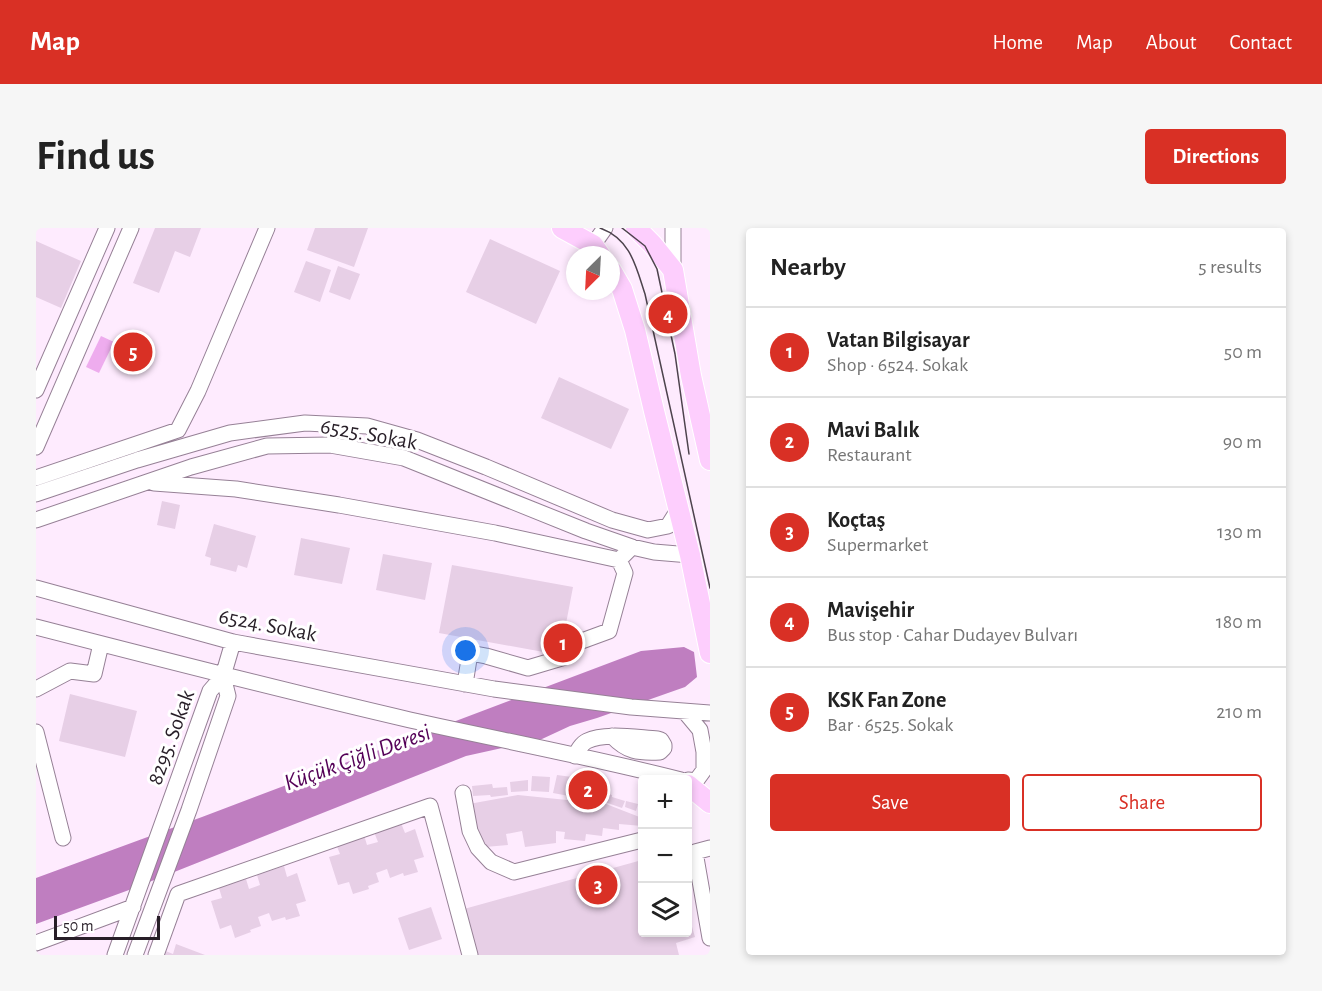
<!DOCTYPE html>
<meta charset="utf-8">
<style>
body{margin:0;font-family:"Alegreya Sans",sans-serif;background:#f6f6f6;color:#222}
.controls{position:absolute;right:18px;bottom:18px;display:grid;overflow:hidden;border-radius:6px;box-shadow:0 3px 9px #0003}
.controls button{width:54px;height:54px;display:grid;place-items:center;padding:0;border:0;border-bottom:2px solid #e0e0e0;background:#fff;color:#222;font:30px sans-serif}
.compass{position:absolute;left:530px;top:18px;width:54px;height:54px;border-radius:50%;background:#fff;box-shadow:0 3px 9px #0003;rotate:204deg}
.scale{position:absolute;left:18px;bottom:15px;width:106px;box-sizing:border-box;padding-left:6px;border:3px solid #271e27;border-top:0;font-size:16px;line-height:21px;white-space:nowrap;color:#271e27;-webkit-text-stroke:4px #fff;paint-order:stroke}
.you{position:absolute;left:430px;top:423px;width:21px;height:21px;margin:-15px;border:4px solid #fff;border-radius:50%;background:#1a73e8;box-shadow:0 0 0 9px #1a73e833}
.badge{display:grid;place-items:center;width:39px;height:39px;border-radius:50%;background:#d93025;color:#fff;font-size:20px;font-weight:700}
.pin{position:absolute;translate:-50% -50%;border:3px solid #fff;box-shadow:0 2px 6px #0006}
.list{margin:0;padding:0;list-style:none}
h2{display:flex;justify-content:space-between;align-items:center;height:78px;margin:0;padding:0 24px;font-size:26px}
h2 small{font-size:20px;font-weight:400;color:#767676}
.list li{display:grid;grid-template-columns:39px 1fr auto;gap:18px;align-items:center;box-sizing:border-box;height:90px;padding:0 24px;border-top:2px solid #e0e0e0}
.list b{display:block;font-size:22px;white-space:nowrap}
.list p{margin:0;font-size:20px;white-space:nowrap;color:#767676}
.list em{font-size:20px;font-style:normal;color:#767676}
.actions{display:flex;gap:12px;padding:18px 24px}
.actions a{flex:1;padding:14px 0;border:2px solid #d93025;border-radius:6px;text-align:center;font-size:21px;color:#d93025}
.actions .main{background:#d93025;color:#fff}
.icon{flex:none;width:33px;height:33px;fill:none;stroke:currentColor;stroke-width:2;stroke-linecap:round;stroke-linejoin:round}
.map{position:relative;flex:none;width:674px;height:727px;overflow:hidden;border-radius:6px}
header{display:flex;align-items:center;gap:36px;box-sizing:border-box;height:84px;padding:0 30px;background:#d93025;color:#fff}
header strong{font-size:28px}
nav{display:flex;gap:33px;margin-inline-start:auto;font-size:21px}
.intro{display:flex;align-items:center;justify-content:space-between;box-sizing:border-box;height:144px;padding:0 36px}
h1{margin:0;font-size:42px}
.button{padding:15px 27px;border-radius:6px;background:#d93025;color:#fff;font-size:21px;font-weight:700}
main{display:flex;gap:36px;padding:0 36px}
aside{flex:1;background:#fff;border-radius:6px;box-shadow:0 3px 9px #0003}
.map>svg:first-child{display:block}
.green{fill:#eeacee}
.water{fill:#bf7ec0}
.building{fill:#e7cfe6}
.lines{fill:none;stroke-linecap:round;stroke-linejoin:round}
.minor-casing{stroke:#968196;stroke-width:17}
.major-casing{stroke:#fff;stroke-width:22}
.minor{stroke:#fff;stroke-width:15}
.major{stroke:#fdcefd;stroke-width:20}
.tram{stroke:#4d434d;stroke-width:1.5}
.labels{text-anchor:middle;stroke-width:6;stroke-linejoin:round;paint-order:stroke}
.street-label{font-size:22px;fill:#271e27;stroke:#fff}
.water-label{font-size:24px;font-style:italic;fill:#540057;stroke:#fff}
</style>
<header>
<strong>Map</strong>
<nav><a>Home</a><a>Map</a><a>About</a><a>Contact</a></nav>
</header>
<div class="intro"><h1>Find us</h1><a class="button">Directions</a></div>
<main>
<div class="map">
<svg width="674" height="727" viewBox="0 0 674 727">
<rect width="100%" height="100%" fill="#feebfe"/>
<path class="green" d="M65 108 78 114 63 145 50 139Z"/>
<path class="water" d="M648 419 658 424 661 449 649 459 561 490 534 498 506 511 430 528 93 662 0 696V650L166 589 605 423Z"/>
<path class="building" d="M119 0H165L154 29 139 23 123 65 97 55Z
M279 0H332L318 39 271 22Z
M454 11 524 43 500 96 430 64Z
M0 13 45 33 25 80 0 69Z
M270 33 295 42 284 74 258 64Z
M302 38 324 46 314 72 293 64Z
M523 149 593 181 575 221 505 190Z
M126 273 144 277 139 301 121 297Z
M178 296 220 308 211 340 202 337 200 344 174 337 175 330 169 328Z
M265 310 314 320 306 356 258 347Z
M347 326 396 335 389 372 340 362Z
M416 337 537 359 524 427 403 405Z
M34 466 101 483 89 529 23 513Z
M521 547 536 549 533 568 517 565Z
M496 548 514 549 513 564 495 563Z
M492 552V563L475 564 474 554Z
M456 556 457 560 471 559 472 567 455 569 454 567 437 568 436 558Z
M565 564 576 567V569L589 573 586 580 563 572Z
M482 567 570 576 606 590V598L583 596V602L567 600 566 608 550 606 549 613 528 611 529 604 520 603V615L489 619 486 603 470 606 472 617 449 619 448 614 443 615 433 576Z
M590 573 602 576 600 583 589 579Z
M365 595 369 605 379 601 388 629 378 632 382 644 368 648 367 645 354 650 351 641 340 645 343 654 332 658 333 661 317 666 313 654 302 657 293 629 304 626 300 616 328 607 331 617 342 614 338 604Z
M606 632V704H652V685L659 709 640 715 643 727H441L428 681Z
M248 638 251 649 261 645 270 673 260 676 264 688 250 692 249 689 236 693 233 685 222 689 225 698 214 702 215 704 199 710 195 697 184 701 175 673 186 670 183 660 210 651 213 661 224 657 221 647Z
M395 679 406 711 373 722 362 690Z
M140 716 169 727H125L127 722 137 726Z"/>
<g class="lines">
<defs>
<path id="minor" d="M637 0V42
M557 17 569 0
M0 162 71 0
M0 219 95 0
M0 250 142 202 162 163 231 0
M118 255 200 261 303 277 459 305 583 332 596 319
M0 266 101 232 194 205 269 195 331 198 381 212 450 239 576 292 612 302 632 298 642 282
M0 292 155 239 231 218 294 217 368 230 550 303 596 319 618 324 654 327
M0 360 197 414 458 461 595 479 674 485
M0 399C124 431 249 463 374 492 464 512 555 529 645 552
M429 456 434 425 450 428 492 440 529 429 543 414 573 403 589 345 583 332
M0 461 34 443 58 446 65 416
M649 484 664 502 668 524V542L660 553 652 552
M0 504 27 610
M539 528C542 522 545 516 551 513 569 504 602 510 622 511L625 512 628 517V520L624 524C602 525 591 524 576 508
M427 565 434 603 442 620 455 634 478 644 606 612
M674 620 659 624 674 710
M0 715 97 679
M79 727 174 463 187 448 197 414
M99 727 153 582 192 468 187 448
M120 727 142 666 394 578 434 727"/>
<path id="major" d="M526 0 557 17 564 27
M600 0 616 16 637 42 655 148 674 232
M575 42 586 61 599 102 618 183 654 327 674 425
M652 557 674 575"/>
</defs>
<use href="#minor" class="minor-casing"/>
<use href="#major" class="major-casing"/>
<use href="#minor" class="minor"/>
<use href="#major" class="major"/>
<path class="tram" d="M564 0C595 11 600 39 609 66L674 360
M586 0 609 18 621 41 639 126 653 226"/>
</g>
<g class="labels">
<g class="street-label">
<text transform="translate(333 205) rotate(10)" y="8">6525. Sokak</text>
<text transform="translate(232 396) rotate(11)" y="8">6524. Sokak</text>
<text transform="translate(134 509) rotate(-70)" y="8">8295. Sokak</text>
</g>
<g class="water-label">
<text transform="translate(321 529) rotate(-20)" y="8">Küçük Çiğli Deresi</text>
</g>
</g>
</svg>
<div class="controls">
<button>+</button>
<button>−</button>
<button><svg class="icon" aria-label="layers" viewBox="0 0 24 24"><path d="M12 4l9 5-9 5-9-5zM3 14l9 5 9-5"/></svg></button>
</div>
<svg class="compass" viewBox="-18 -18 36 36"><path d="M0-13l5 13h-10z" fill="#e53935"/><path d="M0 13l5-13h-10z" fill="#767676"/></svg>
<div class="scale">50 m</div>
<div class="you"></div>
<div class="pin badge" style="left:527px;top:415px">1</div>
<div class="pin badge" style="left:552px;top:562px">2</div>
<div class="pin badge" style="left:562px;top:657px">3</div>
<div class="pin badge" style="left:632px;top:86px">4</div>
<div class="pin badge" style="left:97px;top:124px">5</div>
</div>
<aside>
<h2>Nearby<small>5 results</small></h2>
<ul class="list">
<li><span class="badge">1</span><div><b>Vatan Bilgisayar</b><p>Shop · 6524. Sokak</p></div><em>50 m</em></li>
<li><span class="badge">2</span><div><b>Mavi Balık</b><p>Restaurant</p></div><em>90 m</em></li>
<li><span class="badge">3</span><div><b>Koçtaş</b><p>Supermarket</p></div><em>130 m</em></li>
<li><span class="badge">4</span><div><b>Mavişehir</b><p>Bus stop · Cahar Dudayev Bulvarı</p></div><em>180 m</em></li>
<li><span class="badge">5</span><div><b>KSK Fan Zone</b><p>Bar · 6525. Sokak</p></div><em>210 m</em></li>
</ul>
<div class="actions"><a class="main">Save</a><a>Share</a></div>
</aside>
</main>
